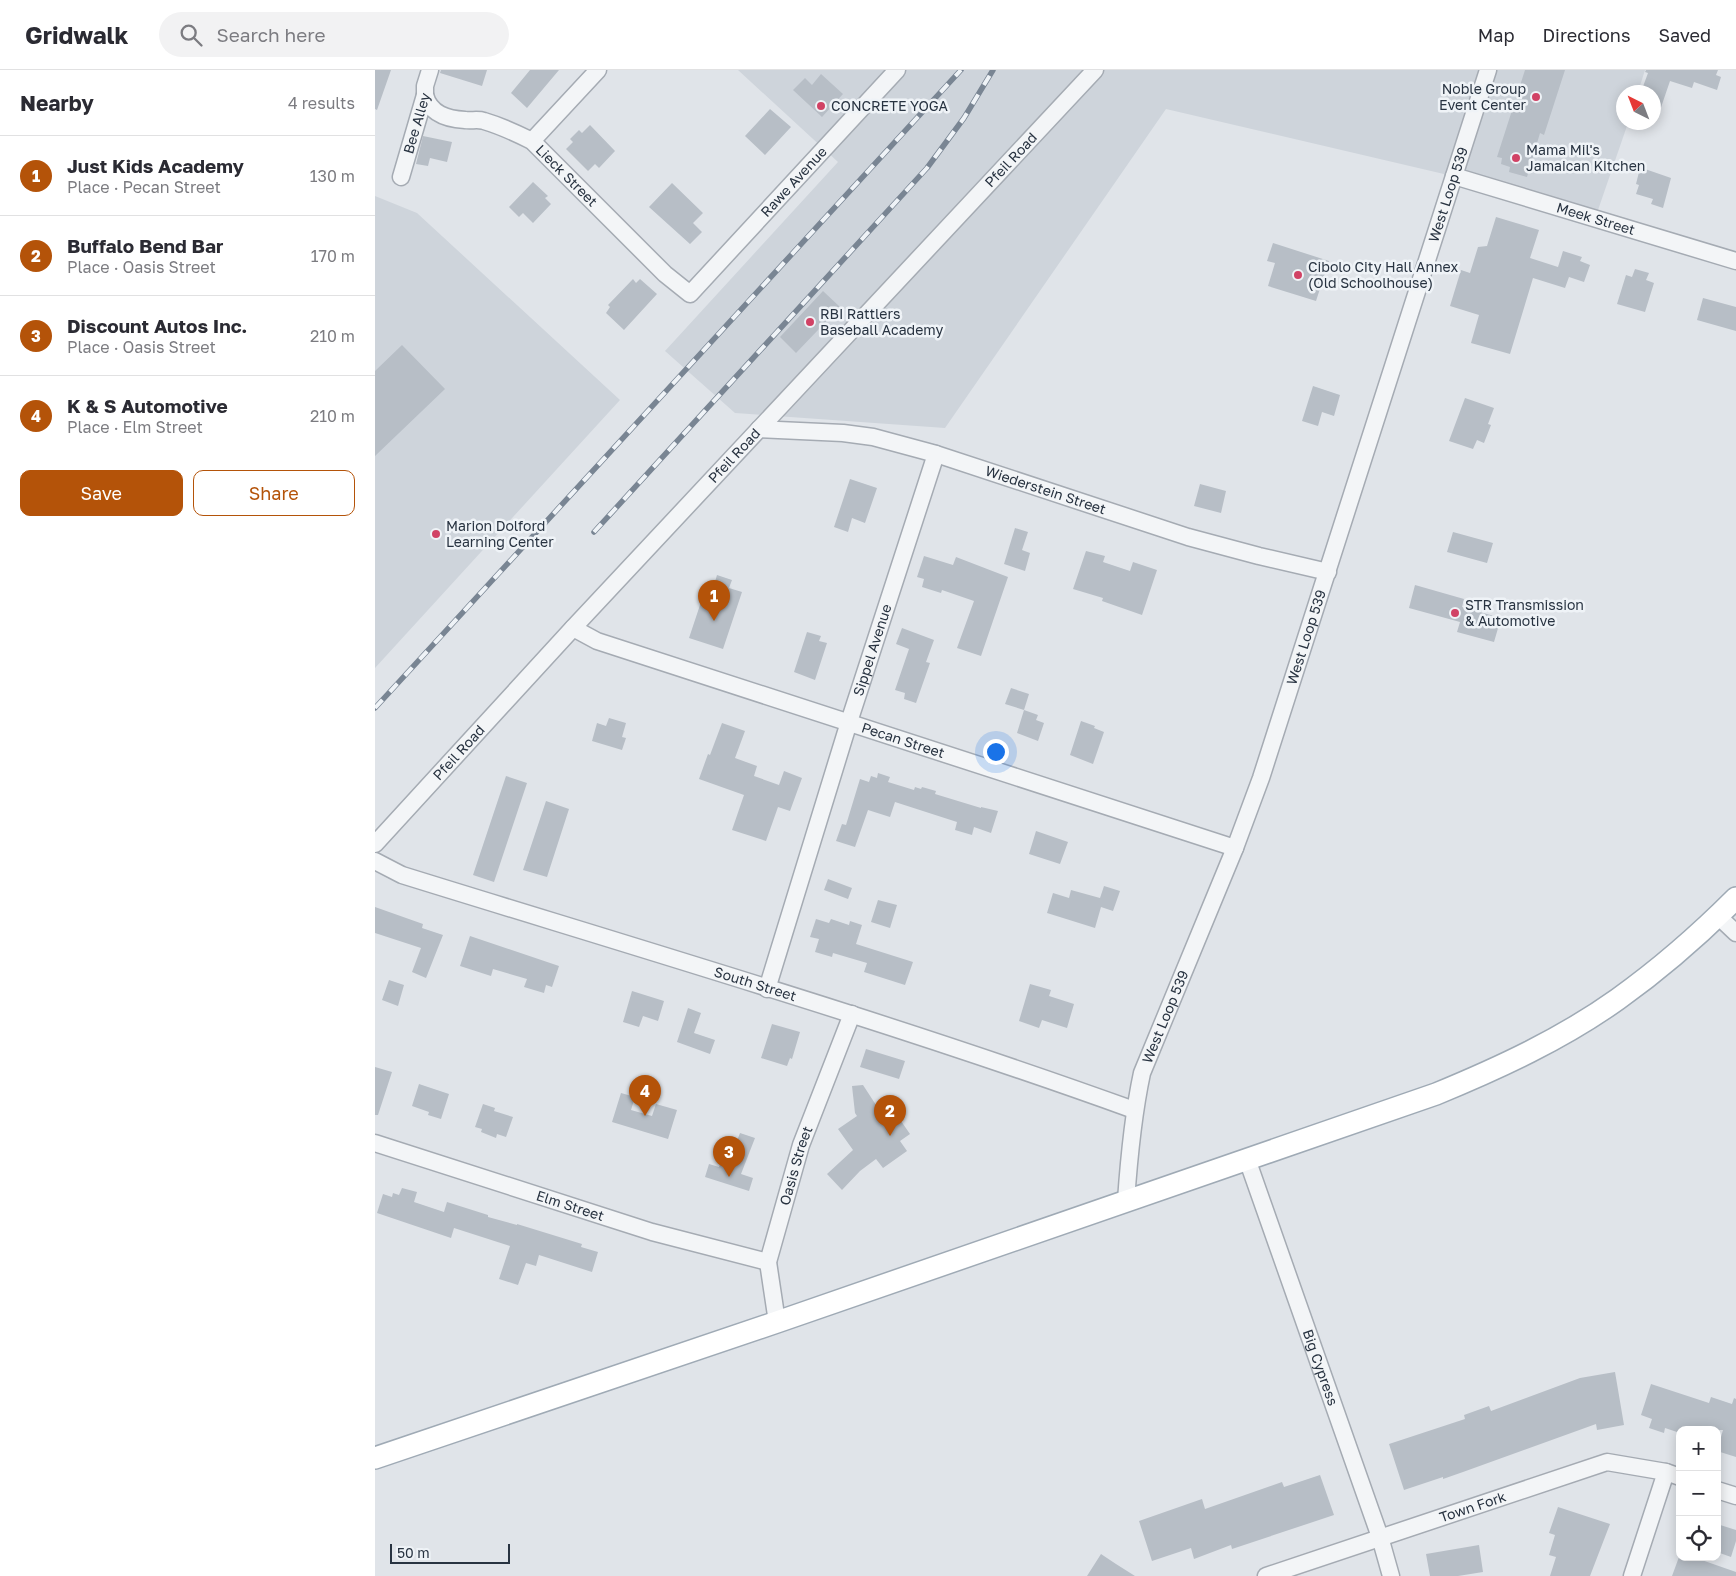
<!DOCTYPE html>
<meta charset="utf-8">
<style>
body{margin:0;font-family:"Golos Text",sans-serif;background:#f2f2f3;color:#2b2b33}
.controls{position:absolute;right:15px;bottom:15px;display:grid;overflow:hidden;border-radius:10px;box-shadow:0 2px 12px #0003}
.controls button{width:45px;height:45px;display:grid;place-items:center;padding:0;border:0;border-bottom:1px solid #e1e1e2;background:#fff;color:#2b2b33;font:25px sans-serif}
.compass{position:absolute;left:1241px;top:15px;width:45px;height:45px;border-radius:50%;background:#fff;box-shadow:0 2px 12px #0003;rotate:318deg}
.scale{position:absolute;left:15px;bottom:12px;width:120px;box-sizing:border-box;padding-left:5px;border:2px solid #283341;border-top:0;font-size:14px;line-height:18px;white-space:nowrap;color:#283341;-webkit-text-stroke:4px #eff3f7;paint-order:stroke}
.you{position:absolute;left:620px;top:681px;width:18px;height:18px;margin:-12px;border:4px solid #fff;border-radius:50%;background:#1a73e8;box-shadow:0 0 0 8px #1a73e833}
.badge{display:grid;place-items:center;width:32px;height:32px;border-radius:50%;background:#b45309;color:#fff;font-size:16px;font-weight:700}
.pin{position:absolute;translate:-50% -41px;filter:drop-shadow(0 1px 2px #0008)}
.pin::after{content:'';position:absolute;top:26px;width:18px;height:15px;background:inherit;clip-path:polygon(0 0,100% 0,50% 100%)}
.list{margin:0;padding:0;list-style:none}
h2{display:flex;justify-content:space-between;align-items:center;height:65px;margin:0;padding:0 20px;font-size:21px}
h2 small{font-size:16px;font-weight:400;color:#7c7c81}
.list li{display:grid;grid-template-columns:32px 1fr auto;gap:15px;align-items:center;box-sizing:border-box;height:80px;padding:0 20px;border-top:1px solid #e1e1e2}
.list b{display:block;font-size:19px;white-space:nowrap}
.list p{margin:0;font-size:16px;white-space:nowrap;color:#7c7c81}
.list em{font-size:16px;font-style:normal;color:#7c7c81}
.actions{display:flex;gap:10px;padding:15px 20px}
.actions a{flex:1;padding:11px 0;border:1px solid #b45309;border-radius:10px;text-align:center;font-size:18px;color:#b45309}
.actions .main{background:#b45309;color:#fff}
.icon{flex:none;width:28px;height:28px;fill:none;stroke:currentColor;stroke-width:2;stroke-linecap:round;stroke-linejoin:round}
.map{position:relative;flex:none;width:1361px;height:1506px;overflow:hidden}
header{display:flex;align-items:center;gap:30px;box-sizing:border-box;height:70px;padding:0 25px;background:#fff;border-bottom:1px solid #e1e1e2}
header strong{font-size:24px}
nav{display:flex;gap:28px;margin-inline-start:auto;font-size:18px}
.search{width:350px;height:45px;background:#f2f2f3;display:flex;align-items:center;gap:12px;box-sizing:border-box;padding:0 18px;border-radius:28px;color:#7c7c81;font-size:19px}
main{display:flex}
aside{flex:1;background:#fff}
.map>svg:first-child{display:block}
.built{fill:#ced4db}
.building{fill:#b7bec6}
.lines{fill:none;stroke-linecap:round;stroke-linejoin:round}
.minor-casing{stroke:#a5abb3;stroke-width:19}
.major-casing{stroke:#9faab5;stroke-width:24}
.minor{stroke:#f3f5f7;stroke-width:16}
.major{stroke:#fff;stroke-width:21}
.rail-casing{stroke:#798593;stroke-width:5.5}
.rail{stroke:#eff3f7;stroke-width:4;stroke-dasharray:11;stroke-linecap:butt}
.poi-dot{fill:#d14265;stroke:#eff3f7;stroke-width:2}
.labels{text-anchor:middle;stroke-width:5;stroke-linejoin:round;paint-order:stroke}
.poi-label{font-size:14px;fill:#283341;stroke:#eff3f7;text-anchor:start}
.street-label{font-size:14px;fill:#283341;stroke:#eff3f7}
</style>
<header>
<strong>Gridwalk</strong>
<div class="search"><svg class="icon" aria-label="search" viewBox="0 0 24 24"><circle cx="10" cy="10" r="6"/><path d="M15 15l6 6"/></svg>Search here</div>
<nav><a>Map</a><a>Directions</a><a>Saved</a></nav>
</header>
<main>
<aside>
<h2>Nearby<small>4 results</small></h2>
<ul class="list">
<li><span class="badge">1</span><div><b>Just Kids Academy</b><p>Place · Pecan Street</p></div><em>130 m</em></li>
<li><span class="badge">2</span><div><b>Buffalo Bend Bar</b><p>Place · Oasis Street</p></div><em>170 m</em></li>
<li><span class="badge">3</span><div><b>Discount Autos Inc.</b><p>Place · Oasis Street</p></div><em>210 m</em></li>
<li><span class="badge">4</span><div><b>K &amp; S Automotive</b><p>Place · Elm Street</p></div><em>210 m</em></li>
</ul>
<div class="actions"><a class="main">Save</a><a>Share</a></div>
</aside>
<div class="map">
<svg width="1361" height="1506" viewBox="0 0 1361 1506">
<rect width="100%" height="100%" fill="#e0e4e9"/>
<path class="built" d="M363 0H1270L1263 22H1248V52L1253 53 1223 140 791 39 570 358 360 343 290 281 463 92Z
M0 126 42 143 245 330 0 598Z"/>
<path class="building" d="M0 0H16L2 40 0 39Z
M66 0H112L107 16 65 3Z
M155 0H184L152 38 136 23Z
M1150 0H1190L1169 65 1165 63 1152 107 1134 102 1135 97 1126 94 1127 88 1122 87Z
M1271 0H1343L1341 5 1346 7 1342 20 1319 12 1317 18 1295 11 1281 52H1278V22H1266L1273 3 1270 2Z
M446 4 468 24 447 47 418 20 430 8 437 15Z
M395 39 416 57 390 85 370 66Z
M215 55 240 81 224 98 220 94 213 101 191 79 198 72 195 69 204 60 207 63Z
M48 66 77 72 72 92 55 88 53 96 41 94Z
M1270 99 1296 108 1288 138 1276 134 1278 129 1261 124 1264 115 1261 114 1264 102Z
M158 112 173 126 170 128 176 134 158 153 148 143 144 147 134 137Z
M297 113 328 143 318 153 327 162 315 174 274 137Z
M1121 147 1164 160 1155 188 1183 197 1188 181 1207 187 1205 191 1215 195 1209 212 1194 207 1190 218 1158 208 1135 284 1096 273 1104 245 1075 236 1086 200 1095 203 1103 177 1112 176Z
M898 173 954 191 941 231 893 216 900 193 892 191Z
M1260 199 1274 203 1271 210 1279 213 1270 242 1242 234 1251 205 1257 207Z
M258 209 261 213 265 209 282 224 249 260 231 243 235 237 233 235Z
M448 221 465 237 421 283 405 267Z
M1328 228 1361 237V261L1322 250Z
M27 275 70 319 0 386V301Z
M938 316 965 325 959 346 947 342 943 356 927 351Z
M1090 328 1119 338 1113 354 1116 355 1109 373 1102 370 1098 379 1074 371Z
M475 409 502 418 490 453 477 448 473 462 459 457Z
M825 414 851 421 846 443 819 436Z
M640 458 653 462 647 480 655 483 650 501 629 494Z
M1078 462 1118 473 1112 493 1072 482Z
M711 481 730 486 728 492 755 501 758 492 782 500 767 545 727 531 728 528 698 519Z
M549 486 578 495 581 487 633 507 606 586 582 578 599 531 567 520 566 523 547 517 549 509 542 507Z
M342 505 357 510 354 518 367 522 348 579 314 568 329 523 336 525Z
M1040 515 1089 529 1087 537 1126 548 1119 572 1082 562 1085 552 1034 538Z
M527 558 559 570 551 592 555 593 541 633 529 629 530 623 520 620 534 579 521 574Z
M432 562 446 566 444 571 452 573 440 610 419 602Z
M636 618 654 624 649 640 630 634Z
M649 640 663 645 661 650 669 653 663 671 642 663Z
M234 648 251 653 247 667 251 668 247 680 217 671 222 653 231 656Z
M706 651 720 656 719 658 729 662 718 694 695 685Z
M347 653 370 661 360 688 382 696 379 706 404 715 409 701 427 708 415 741 403 737 391 771 357 760 369 725 324 709 333 684 335 685Z
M503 703 515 707 513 712 539 720 540 717 546 719 547 717 561 721 560 724 606 738V737L623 741 616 763 599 757 597 765 580 760 582 752 520 732 515 747 493 740 480 777 461 771 467 754 471 755 485 709 494 712 496 706 502 708Z
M131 706 152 713 119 812 98 805Z
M171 731 194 739 172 807 148 800Z
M661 761 693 772 685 794 654 784Z
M453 809 477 818 473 829 449 820Z
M729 816 745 821 738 841 726 837 720 858 672 843 678 823 694 828 696 820 725 828Z
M503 830 522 835 515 858 496 852Z
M0 837 48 854 47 858 68 865 51 908 37 902 46 878 0 863Z
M441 849 454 853 456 849 474 855 475 851 487 855 481 874 538 892 530 915 489 902 492 893 458 883 457 887 440 882 444 869 435 867Z
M95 866 184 896 177 917 171 915 169 923 149 917 152 909 118 899 116 906 85 896Z
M14 910 29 915 23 936 7 930Z
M655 914 676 920 674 926 699 934 692 958 667 950 664 958 644 951Z
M257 921 289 931 283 951 268 946 264 957 248 952Z
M313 938 326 943 319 963 340 970 335 984 302 972Z
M397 954 425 962 417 989 415 988 412 996 386 988Z
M491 979 530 991 524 1009 485 997Z
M0 997 17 1002 3 1045H0Z
M44 1014 74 1024 66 1049 53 1045 54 1042 37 1036Z
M488 1015 516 1058 526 1051 535 1064 525 1071 532 1081 508 1098 501 1089 485 1101 467 1120 452 1104 478 1080 463 1059 482 1046 480 1043 477 1016Z
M246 1023 260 1027 256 1040 277 1046 281 1034 302 1040 293 1069 237 1052Z
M108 1034 120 1038 119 1041 138 1047 131 1067 122 1064 121 1068 106 1062 107 1059 100 1057Z
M365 1063 380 1068 366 1104 378 1108 374 1121 330 1107 334 1094 344 1097 353 1074 360 1076Z
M27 1118 42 1122 39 1132 69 1142 72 1132 113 1145V1147L142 1155V1154L207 1174 206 1177 223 1182 217 1202 164 1185 161 1196 151 1193 143 1215 124 1209 135 1176 79 1158 76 1168 2 1143 8 1124 17 1127 18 1123 24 1125Z
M1240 1302 1249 1355 1222 1360 1221 1354 1088 1402 1068 1409V1407L1029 1420 1014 1374 1090 1349 1089 1345 1114 1336 1116 1341 1205 1308Z
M1276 1314 1334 1333 1336 1327 1357 1334 1359 1328 1361 1329V1387L1342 1381 1348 1360H1305V1363L1290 1358 1289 1363 1274 1358 1277 1349 1266 1345Z
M945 1405 959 1445 857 1479 856 1475 819 1489 816 1478 777 1491 764 1451 827 1429 830 1439 907 1412 909 1417Z
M1183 1437 1235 1454 1215 1506H1175L1181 1487 1174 1485 1180 1465 1174 1463Z
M1342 1454 1361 1460V1471L1356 1487 1342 1482Z
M1104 1475 1108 1502 1083 1506H1055L1051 1484Z
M726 1484 741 1494 760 1506H712Z
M1304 1487H1318L1361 1502V1506H1297Z"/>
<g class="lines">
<defs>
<g id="minor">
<path id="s1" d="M50 25C55 44 72 49 90 50 96 51 103 49 109 51 126 56 141 63 157 71L290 204 315 224 522 0"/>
<path d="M157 71 223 0"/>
<path id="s2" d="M1079 106 1361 191"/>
<path id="s3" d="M26 107 50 25V16L55 0"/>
<path id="s4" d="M384 359 468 363 498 367 561 384 813 467 884 486 953 502"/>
<path id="s5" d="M198 558 222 571 860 778"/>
<path id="s6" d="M0 774 198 558 720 0"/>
<path id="s7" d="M0 791 27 805C272 881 518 953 759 1040"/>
<path d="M1343 846 1361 863"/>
<path id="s8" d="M392 919 474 652 561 384"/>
<path id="s9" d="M0 1073 277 1162 393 1192"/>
<path id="s10" d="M872 1089 1005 1467 1016 1506"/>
<path id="s11" d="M751 1131C754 1087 758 1045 767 1003L860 778 886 708 1113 0"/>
<path id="s12" d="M402 1252 393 1192 426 1075 477 944"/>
<path d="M1342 1420 1361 1426"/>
<path id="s13" d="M891 1506 1232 1392 1291 1402 1305 1407"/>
<path d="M1257 1506 1291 1402"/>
</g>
<path id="major" d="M0 1388 402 1252 1061 1024C1124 998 1187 969 1243 929 1285 899 1324 865 1361 828"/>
</defs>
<use href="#minor" class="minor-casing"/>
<use href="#major" class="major-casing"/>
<use href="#minor" class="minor"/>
<use href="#major" class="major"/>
<defs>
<path id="rail" d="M219 462 552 98 589 48 618 0
M0 638 586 0"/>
</defs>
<use href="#rail" class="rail-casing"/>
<use href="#rail" class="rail"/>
</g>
<g class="poi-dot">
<circle cx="1161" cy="27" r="5"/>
<circle cx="446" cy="36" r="5"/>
<circle cx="1141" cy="88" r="5"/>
<circle cx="923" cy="205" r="5"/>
<circle cx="435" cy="252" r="5"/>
<circle cx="61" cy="464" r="5"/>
<circle cx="1080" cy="543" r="5"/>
</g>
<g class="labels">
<g class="poi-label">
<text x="1151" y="24" text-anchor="end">Noble Group<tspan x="1151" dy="16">Event Center</tspan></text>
<text x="456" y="41">CONCRETE YOGA</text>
<text x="1151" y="85">Mama Mil's<tspan x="1151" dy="16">Jamaican Kitchen</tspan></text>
<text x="933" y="202">Cibolo City Hall Annex<tspan x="933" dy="16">(Old Schoolhouse)</tspan></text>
<text x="445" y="249">RBI Rattlers<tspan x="445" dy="16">Baseball Academy</tspan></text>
<text x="71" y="461">Marion Dolford<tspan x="71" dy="16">Learning Center</tspan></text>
<text x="1090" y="540">STR Transmission<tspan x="1090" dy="16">&amp; Automotive</tspan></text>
</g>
<g class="street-label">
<text dy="5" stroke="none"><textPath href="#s3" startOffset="56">Bee Alley</textPath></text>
<text dy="5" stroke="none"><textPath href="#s6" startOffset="934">Pfeil Road</textPath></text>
<text dy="5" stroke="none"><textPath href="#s1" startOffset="171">Lieck Street</textPath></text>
<text dy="5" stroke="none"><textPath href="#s1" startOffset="495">Rawe Avenue</textPath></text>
<text dy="5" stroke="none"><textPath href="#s11" startOffset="1060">West Loop 539</textPath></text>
<text dy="5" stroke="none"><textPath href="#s2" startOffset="148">Meek Street</textPath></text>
<text dy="5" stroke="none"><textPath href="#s6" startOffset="529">Pfeil Road</textPath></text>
<text dy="5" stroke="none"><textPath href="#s4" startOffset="295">Wiederstein Street</textPath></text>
<text dy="5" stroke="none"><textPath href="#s11" startOffset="595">West Loop 539</textPath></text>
<text dy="5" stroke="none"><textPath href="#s8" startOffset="355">Sippel Avenue</textPath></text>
<text dy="5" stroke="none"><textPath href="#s5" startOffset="349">Pecan Street</textPath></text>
<text dy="5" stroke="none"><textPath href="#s6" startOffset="124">Pfeil Road</textPath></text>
<text dy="5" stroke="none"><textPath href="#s7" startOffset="400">South Street</textPath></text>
<text dy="5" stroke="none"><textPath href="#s11" startOffset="190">West Loop 539</textPath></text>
<text dy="5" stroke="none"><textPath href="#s12" startOffset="161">Oasis Street</textPath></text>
<text dy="5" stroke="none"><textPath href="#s9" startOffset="205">Elm Street</textPath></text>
<text dy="5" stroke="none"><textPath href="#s10" startOffset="221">Big Cypress</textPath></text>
<text dy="5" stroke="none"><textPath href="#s13" startOffset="218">Town Fork</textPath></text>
</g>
</g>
</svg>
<div class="controls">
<button>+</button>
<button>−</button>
<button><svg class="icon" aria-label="locate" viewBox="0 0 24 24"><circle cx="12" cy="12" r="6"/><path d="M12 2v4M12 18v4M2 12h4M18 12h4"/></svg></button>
</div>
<svg class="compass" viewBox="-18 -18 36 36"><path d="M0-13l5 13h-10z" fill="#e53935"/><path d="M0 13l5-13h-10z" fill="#7c7c81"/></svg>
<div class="scale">50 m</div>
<div class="you"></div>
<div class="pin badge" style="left:339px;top:551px">1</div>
<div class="pin badge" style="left:515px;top:1066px">2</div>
<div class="pin badge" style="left:354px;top:1107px">3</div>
<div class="pin badge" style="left:270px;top:1046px">4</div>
</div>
</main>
